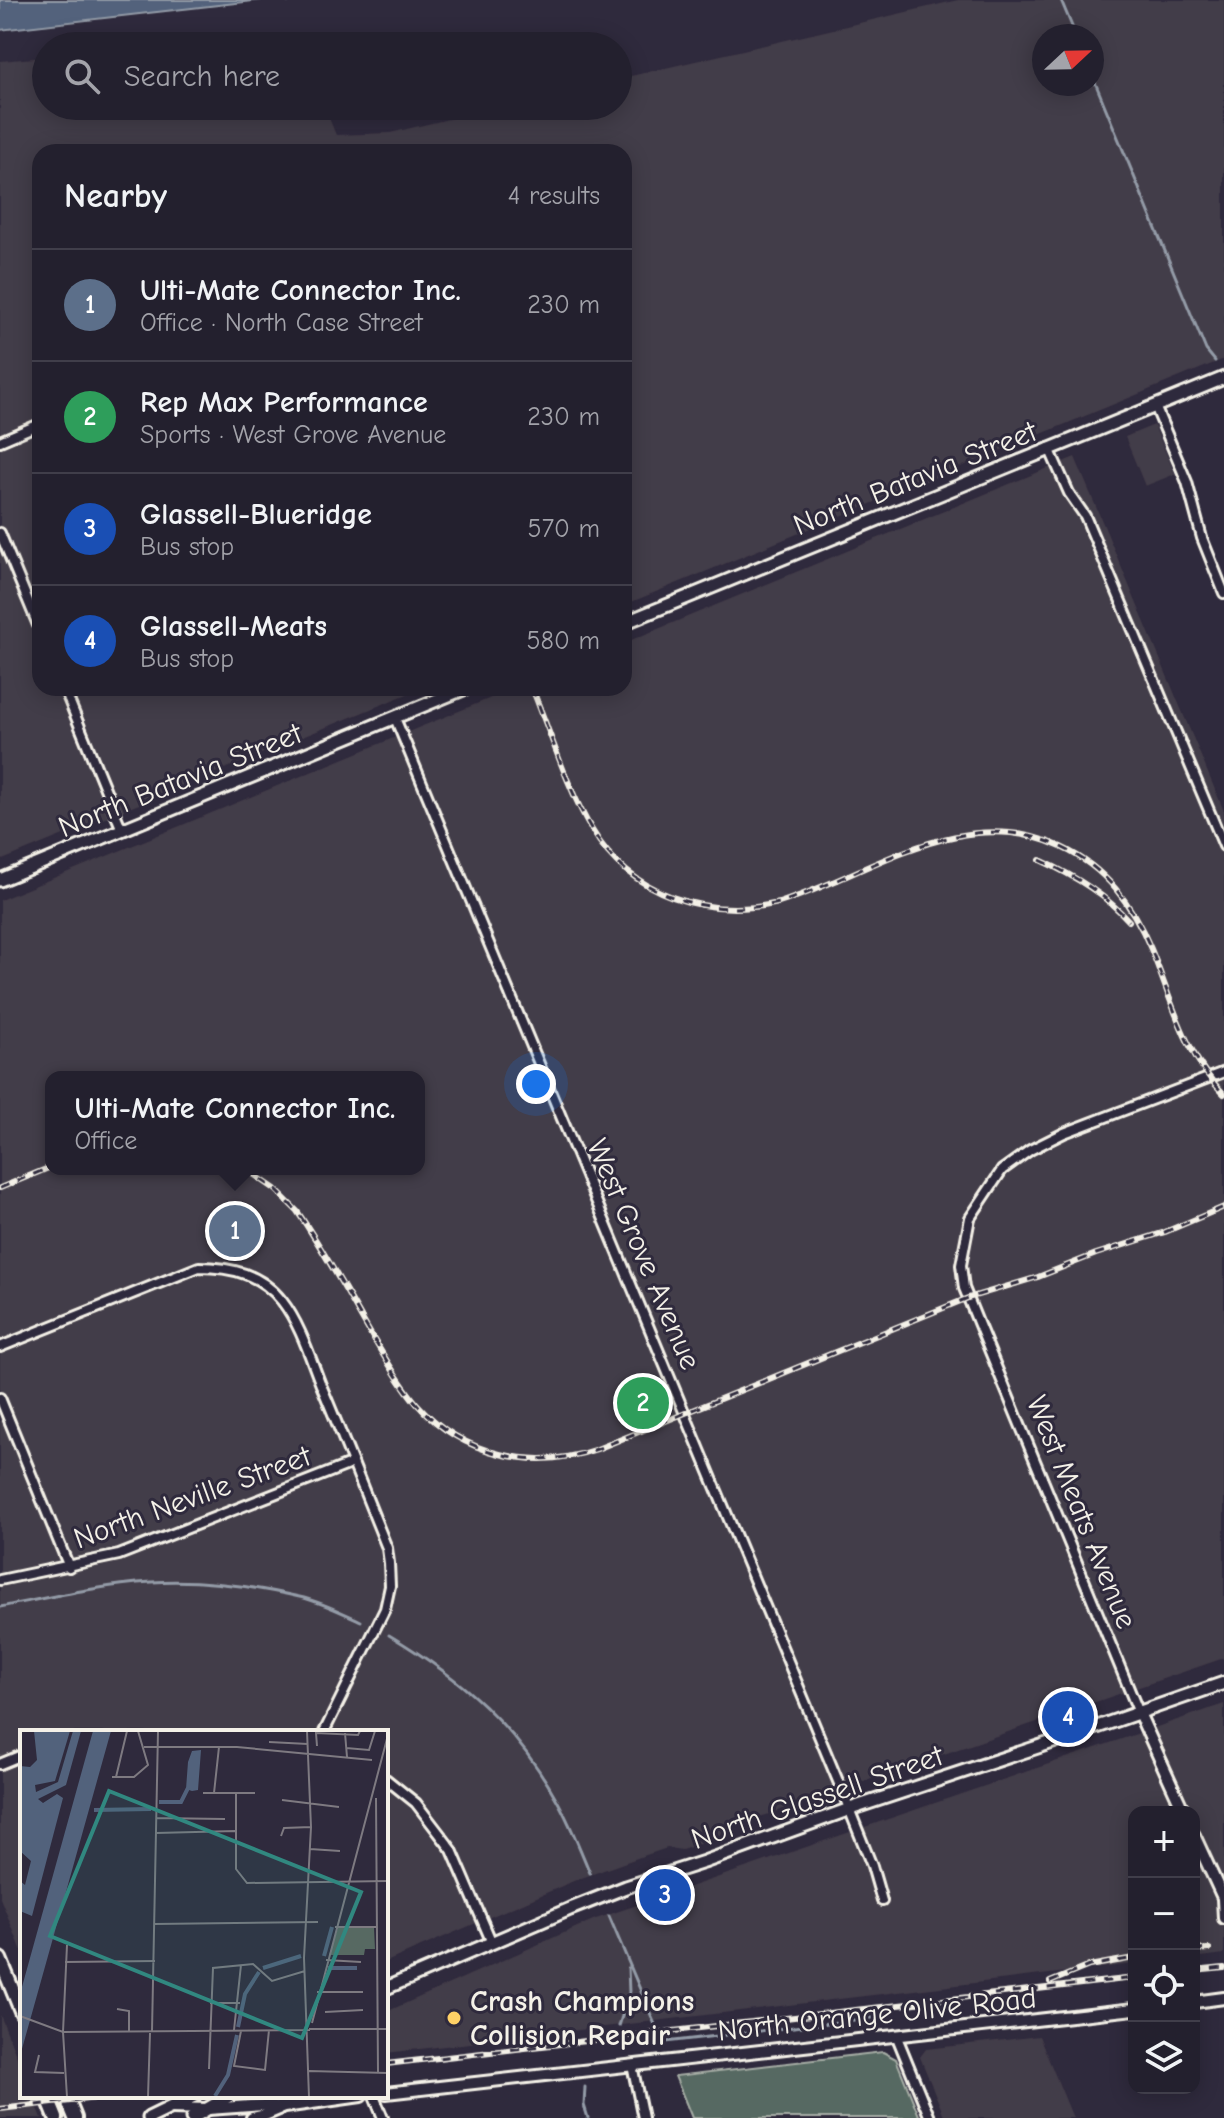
<!DOCTYPE html>
<meta charset="utf-8">
<style>
body{margin:0;font-family:"Comic Neue",sans-serif;background:#2b2836;color:#f1f3f6}
.controls{position:absolute;right:24px;bottom:24px;display:grid;overflow:hidden;border-radius:16px;box-shadow:0 4px 20px #0003}
.controls button{width:72px;height:72px;display:grid;place-items:center;padding:0;border:0;border-bottom:2px solid #403e4a;background:#23202e;color:#f1f3f6;font:40px sans-serif}
.compass{position:absolute;left:1032px;top:24px;width:72px;height:72px;border-radius:50%;background:#23202e;box-shadow:0 4px 20px #0003;rotate:68deg}
.you{position:absolute;left:536px;top:1084px;width:28px;height:28px;margin:-20px;border:6px solid #fff;border-radius:50%;background:#1a73e8;box-shadow:0 0 0 12px #1a73e833}
.badge{display:grid;place-items:center;width:52px;height:52px;border-radius:50%;background:#db2777;color:#fff;font-size:26px;font-weight:700}
.pin{position:absolute;translate:-50% -50%;border:4px solid #fff;box-shadow:0 2px 8px #0006}
.popup{position:absolute;left:45px;top:1071px;width:380px;height:104px;box-sizing:border-box;display:grid;place-content:center;border-radius:16px;background:#23202e;filter:drop-shadow(0 2px 6px #0005);font-size:26px;white-space:nowrap;color:#a3a3aa}
.popup b{font-size:30px;color:#f1f3f6}
.popup::after{content:'';position:absolute;left:50%;top:100%;margin-left:-16px;border:16px solid transparent;border-top-color:#23202e}
.list{margin:0;padding:0;list-style:none}
h2{display:flex;justify-content:space-between;align-items:center;height:104px;margin:0;padding:0 32px;font-size:34px}
h2 small{font-size:26px;font-weight:400;color:#a3a3aa}
.list li{display:grid;grid-template-columns:52px 1fr auto;gap:24px;align-items:center;box-sizing:border-box;height:112px;padding:0 32px;border-top:2px solid #403e4a}
.list b{display:block;font-size:30px;white-space:nowrap}
.list p{margin:0;font-size:26px;white-space:nowrap;color:#a3a3aa}
.list em{font-size:26px;font-style:normal;color:#a3a3aa}
.icon{flex:none;width:44px;height:44px;fill:none;stroke:currentColor;stroke-width:2;stroke-linecap:round;stroke-linejoin:round}
.map{position:relative;flex:none;width:1224px;height:2118px;overflow:hidden}
.search{position:absolute;background:#23202e;box-shadow:0 4px 20px #0003;left:32px;top:32px;width:600px;height:88px;display:flex;align-items:center;gap:20px;box-sizing:border-box;padding:0 28px;border-radius:44px;color:#a3a3aa;font-size:30px}
.panel{position:absolute;background:#23202e;box-shadow:0 4px 20px #0003;left:32px;top:144px;width:600px;height:552px;border-radius:24px}
.map>svg:first-child{display:block}
.built{fill:#433c48;fill-rule:evenodd}
.green{fill:#576962;stroke:#a6ada5;stroke-width:2}
.water{fill:#52627c;stroke:#939ba7;stroke-width:2}
.lines{fill:none;stroke-linecap:round;stroke-linejoin:round}
.stream{stroke:#939ba7;stroke-width:3}
.minor-casing{stroke:#f4f1e8;stroke-width:14}
.tertiary-casing{stroke:#f4f1e8;stroke-width:16}
.secondary-casing{stroke:#f4f1e8;stroke-width:17}
.primary-casing{stroke:#f4f1e8;stroke-width:18}
.minor{stroke:#2f2a3d;stroke-width:8}
.tertiary{stroke:#2f2a3d;stroke-width:10}
.secondary{stroke:#2f2a3d;stroke-width:11}
.primary{stroke:#2f2a3d;stroke-width:12}
.rail-casing{stroke:#f4f1e8;stroke-width:6}
.rail{stroke:#2f2a3d;stroke-width:3;stroke-dasharray:9;stroke-linecap:butt}
.poi-dot{fill:#ffd166;stroke:#2f2a3d;stroke-width:3}
.labels{text-anchor:middle;stroke-width:6;stroke-linejoin:round;paint-order:stroke}
.street-label{font-size:30px;fill:#f4f1e8;stroke:#2f2a3d}
.poi-label{font-size:30px;font-weight:bold;fill:#f4f1e8;stroke:#2f2a3d;text-anchor:start}
.inset-river{fill:none;stroke:#52627c;stroke-width:4}
.inset-road{fill:none;stroke:#7e7a81;stroke-width:2}
.view{fill:#318880;fill-opacity:0.15;stroke:#318880;stroke-width:4}
.inset-edge{fill:none;stroke:#f4f1e8;stroke-width:4}
</style>
<div class="map">
<svg width="1224" height="2118" viewBox="0 0 1224 2118">
<rect width="100%" height="100%" fill="#2f2a3d"/>
<filter id="ink" filterUnits="userSpaceOnUse"><feTurbulence type="fractalNoise" baseFrequency=".0125" numOctaves="2"/><feDisplacementMap in="SourceGraphic" scale="16" xChannelSelector="R" yChannelSelector="G"/><feConvolveMatrix kernelMatrix="1 2 1 2 8 2 1 2 1" color-interpolation-filters="sRGB"/></filter>
<g filter="url(#ink)">
<path class="built" d="M958 0H1224V359L624 605V152H40V688H422L0 861V61L46 57V106H324L336 135 390 133 503 106H618V79ZM1044 36H1092V84H1044Z
M249 37 250 46H156Z
M1154 425 1175 474 1145 486 1125 437Z
M1075 457 1224 811V1658L725 1829 719 1837 682 1850 667 1848 640 1857 576 1880 386 1962V1732H22V1951L0 1898V900L515 688H624V643ZM51 1077H419V1169H51Z
M1224 1704V1954L1194 1958V1812H1134V1964L386 2053V2012L593 1920Z
M0 2015 22 2069V2096H33L42 2118H0Z
M1039 2036 1073 2118H945L920 2057 926 2049Z"/>
<path class="green" d="M883 2052 896 2059 920 2118H692L675 2076Z"/>
<path class="water" d="M0 0H262L0 30Z"/>
<g class="lines">
<path class="stream" d="M285 0 288 2
M1061 0 1076 36
M1092 75 1206 350 1215 361
M0 1607C50 1597 101 1585 152 1582 200 1579 257 1587 304 1598 323 1603 343 1613 361 1621
M389 1635C461 1678 516 1726 557 1800 570 1823 580 1849 590 1873
M609 1916 656 2027
M619 2026 629 1993 628 1968
M657 2041V2043L889 2016
M585 2087 584 2105 588 2118"/>
<defs>
<path id="minor" d="M1155 406 1187 482 1202 538 1224 593
M0 441 40 424
M1049 448 1069 493 1085 516 1224 846
M0 533 40 630
M64 688 122 830
M395 718 840 1786 872 1866 882 1901
M0 1347 199 1267C231 1267 261 1274 282 1301 300 1324 310 1357 321 1385 341 1432 360 1481 379 1528L387 1548 389 1563 390 1586 385 1609 324 1732
M0 1398 69 1567
M0 1580 119 1555 353 1463
M1139 1713 979 1325 964 1288 961 1265 970 1218 1002 1170 1030 1150 1064 1133 1224 1072
M0 1764 22 1755
M386 1779 416 1803 452 1850 492 1943
M897 2037 930 2118
M632 2065 643 2118
M374 2096 383 2118"/>
<path id="tertiary" d="M1139 1713 1184 1812
M1194 1835 1224 1900
M1223 1899 1224 1918
M1194 2002 1224 1998
M386 2093 1134 2009
M171 2108 208 2109 264 2105 284 2107
M252 2118 265 2115 284 2107 361 2096"/>
<path id="secondary" d="M624 623 1224 378
M0 880 466 688
M386 1988 570 1909 626 1887 704 1862 850 1809 1077 1734 1224 1683
M149 2118 194 2096
M192 2118 229 2096"/>
<path id="primary" d="M0 1959 22 2013
M47 2096 56 2118
M66 2096 75 2118"/>
</defs>
<use href="#minor" class="minor-casing"/>
<use href="#tertiary" class="tertiary-casing"/>
<use href="#secondary" class="secondary-casing"/>
<use href="#primary" class="primary-casing"/>
<use href="#minor" class="minor"/>
<use href="#tertiary" class="tertiary"/>
<use href="#secondary" class="secondary"/>
<use href="#primary" class="primary"/>
<defs>
<path id="rail" d="M532 688C550 732 568 790 592 830 631 896 707 919 779 903 870 874 963 801 1061 847 1106 868 1132 904 1151 949 1171 998 1185 1056 1224 1094
M1040 860C1073 875 1104 893 1129 921
M246 1169 275 1189 297 1211C325 1252 348 1295 373 1338 387 1361 400 1384 417 1404 463 1456 534 1471 597 1449L968 1298 1038 1277 1096 1254 1165 1232 1224 1207
M0 1188 51 1167
M1194 1950 1209 1949
M1194 1971 1224 1968
M1050 1982 1089 1966 1134 1958
M386 2064 1134 1978
M0 2109 114 2096"/>
</defs>
<use href="#rail" class="rail-casing"/>
<use href="#rail" class="rail"/>
</g>
</g>
<circle class="poi-dot" cx="454" cy="2018" r="8"/>
<g class="labels">
<g class="street-label">
<text transform="translate(915 478) rotate(-22)" y="10">North Batavia Street</text>
<text transform="translate(180 780) rotate(-22)" y="10">North Batavia Street</text>
<text transform="translate(644 1254) rotate(67)" y="10">West Grove Avenue</text>
<text transform="translate(192 1497) rotate(-20)" y="10">North Neville Street</text>
<text transform="translate(1082 1512) rotate(68)" y="10">West Meats Avenue</text>
<text transform="translate(817 1797) rotate(-19)" y="10">North Glassell Street</text>
<text transform="translate(877 2014) rotate(-6)" y="10">North Orange Olive Road</text>
</g>
<g class="poi-label">
<text x="470" y="2011">Crash Champions<tspan x="470" dy="34">Collision Repair</tspan></text>
</g>
</g>
<g transform="translate(20 1730)">
<rect width="368" height="368" fill="#2f2a3d"/>
<path d="M318 198H354L355 219H345L344 225H309Z" fill="#576962"/>
<path d="M14 1H50L35 51 15 55 16 62 38 52 53 1H61L46 55 18 69 23 73 37 64 43 68 12 186 0 181V151L5 155 11 131 0 121V36L10 37 17 30ZM73 1H91L0 326V264ZM181 20 178 60 172 61 166 59 168 32 172 21Z" fill="#52627c"/>
<path class="inset-river" d="M139 72H161L168 58M74 80 131 79M304 226 312 197M243 238 281 226M308 238H337M218 297 225 264 239 242M195 366 208 345 217 305"/>
<path class="inset-road" d="M287 1 291 97 284 228 289 367M325 3 327 27M249 12 288 14M297 16 296 3 338 5 340 1M124 17H217L352 30M326 18 349 20 355 1M92 47H114L128 35 118 1M96 47 107 1M183 63H235M194 63 199 17M216 63V139L227 153 368 151M356 68 358 343M262 70 319 77M136 88 205 89M136 103 215 101M261 106 264 98 291 97M290 119 320 121M134 194 298 192M315 197H357M306 230 341 232M45 232 135 231M297 262H343M190 273H220M97 279 109 281V301M305 282 343 280M0 286 43 302 290 300M292 293 368 5M289 299H368M214 300 221 235M132 301 138 1M221 301 214 336 245 340 249 300M43 302 47 215M43 302 47 367M19 325 15 342 44 343M189 339 193 238 233 234 252 251 285 241M289 341 368 343M128 367 130 303"/>
<path class="view" d="M89 61 341 162 282 308 30 206Z"/>
<rect width="368" height="368" class="inset-edge"/>
</g>
</svg>
<div class="controls">
<button>+</button>
<button>−</button>
<button><svg class="icon" aria-label="locate" viewBox="0 0 24 24"><circle cx="12" cy="12" r="6"/><path d="M12 2v4M12 18v4M2 12h4M18 12h4"/></svg></button>
<button><svg class="icon" aria-label="layers" viewBox="0 0 24 24"><path d="M12 4l9 5-9 5-9-5zM3 14l9 5 9-5"/></svg></button>
</div>
<svg class="compass" viewBox="-18 -18 36 36"><path d="M0-13l5 13h-10z" fill="#e53935"/><path d="M0 13l5-13h-10z" fill="#a3a3aa"/></svg>
<div class="you"></div>
<div class="pin badge" style="left:235px;top:1231px;background:#5c6f8a">1</div>
<div class="popup"><b>Ulti-Mate Connector Inc.</b>Office</div>
<div class="pin badge" style="left:643px;top:1403px;background:#2e9e5b">2</div>
<div class="pin badge" style="left:665px;top:1895px;background:#1a4fb4">3</div>
<div class="pin badge" style="left:1068px;top:1717px;background:#1a4fb4">4</div>
<div class="search"><svg class="icon" aria-label="search" viewBox="0 0 24 24"><circle cx="10" cy="10" r="6"/><path d="M15 15l6 6"/></svg>Search here</div>
<section class="panel">
<h2>Nearby<small>4 results</small></h2>
<ul class="list">
<li><span class="badge" style="background:#5c6f8a">1</span><div><b>Ulti-Mate Connector Inc.</b><p>Office · North Case Street</p></div><em>230 m</em></li>
<li><span class="badge" style="background:#2e9e5b">2</span><div><b>Rep Max Performance</b><p>Sports · West Grove Avenue</p></div><em>230 m</em></li>
<li><span class="badge" style="background:#1a4fb4">3</span><div><b>Glassell-Blueridge</b><p>Bus stop</p></div><em>570 m</em></li>
<li><span class="badge" style="background:#1a4fb4">4</span><div><b>Glassell-Meats</b><p>Bus stop</p></div><em>580 m</em></li>
</ul>
</section>
</div>
